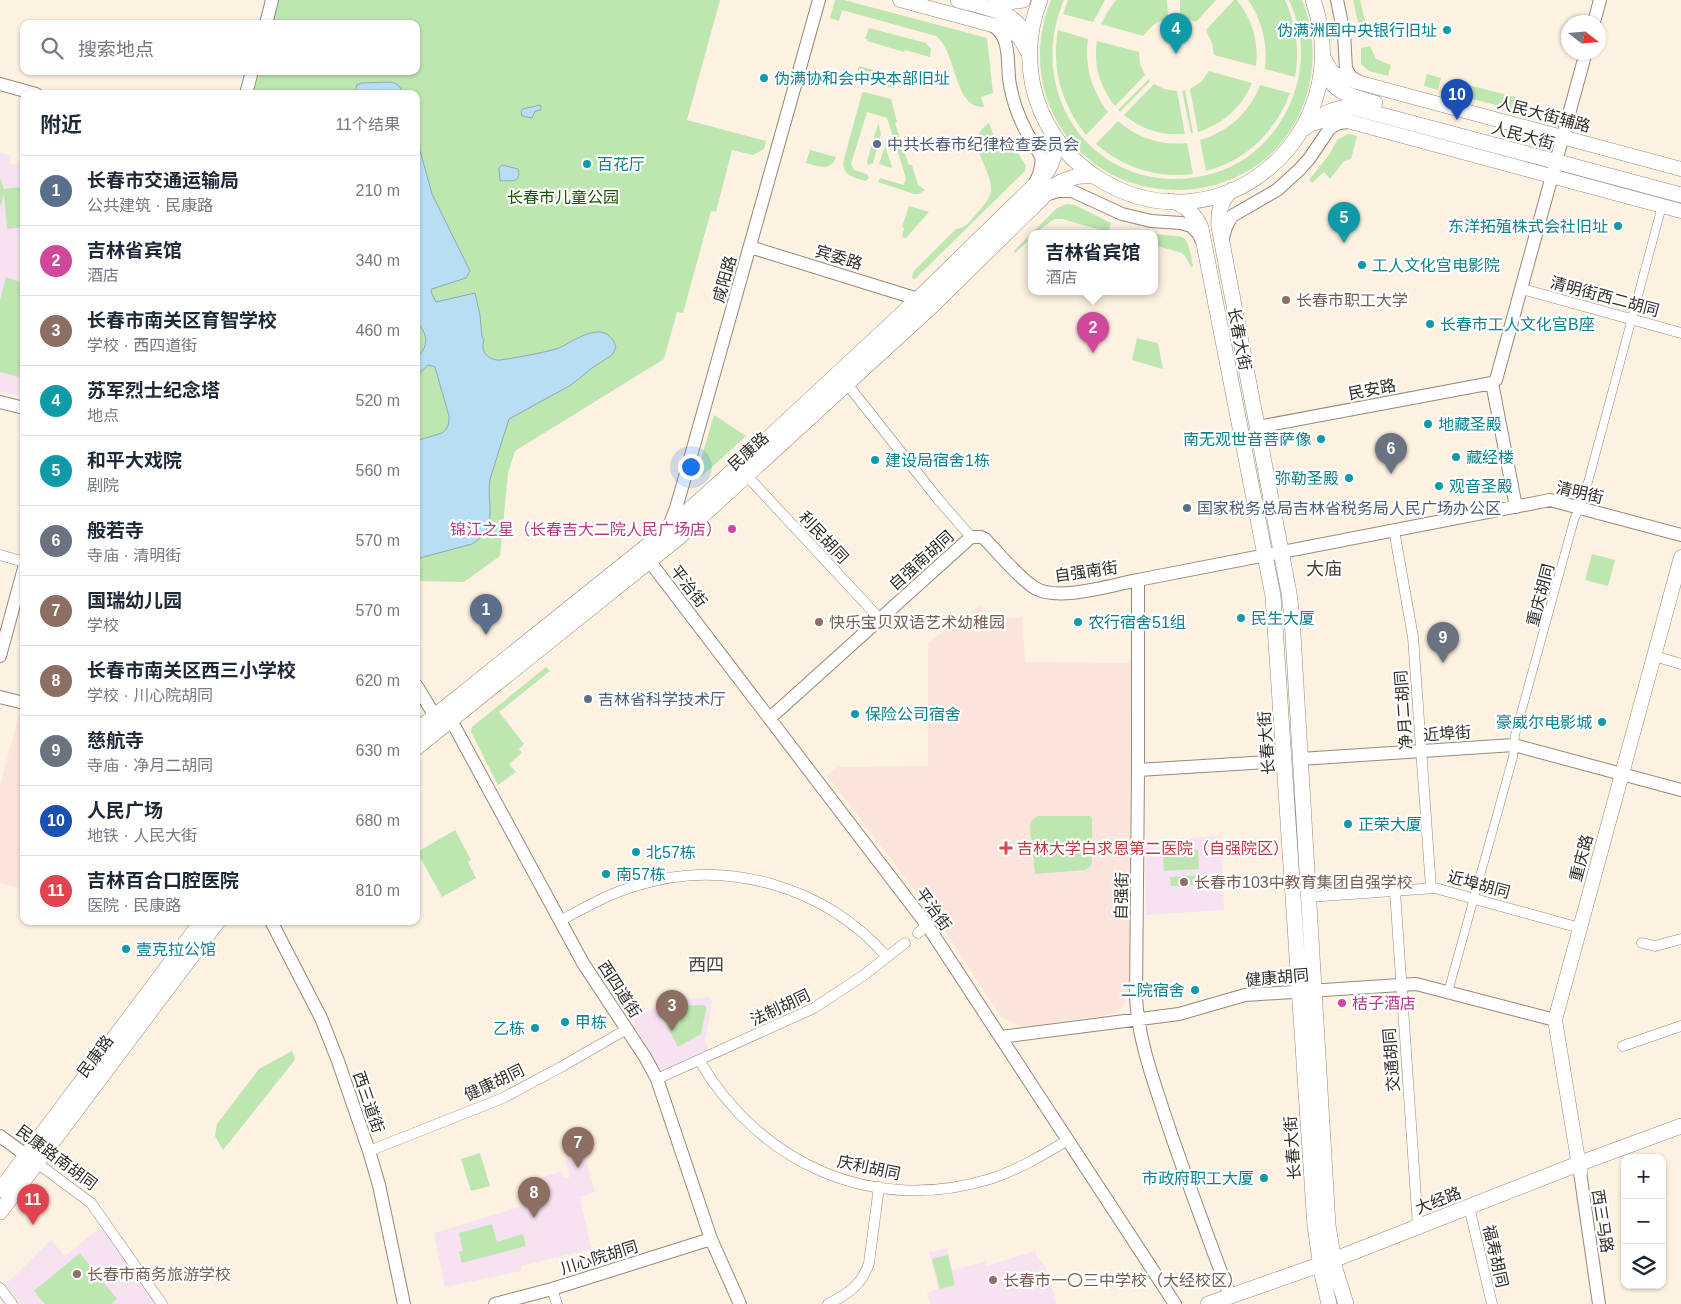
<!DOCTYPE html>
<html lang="zh">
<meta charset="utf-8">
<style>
body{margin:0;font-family:Helvetica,"Noto Sans SC",sans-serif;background:#f2f2f3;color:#1f2937}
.controls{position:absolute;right:15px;bottom:15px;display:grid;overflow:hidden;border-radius:10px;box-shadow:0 1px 4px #0004}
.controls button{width:45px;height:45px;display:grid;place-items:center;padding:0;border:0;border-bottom:1px solid #e0e1e3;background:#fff;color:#1f2937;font:25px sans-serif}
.compass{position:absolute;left:1561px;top:15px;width:45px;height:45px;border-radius:50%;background:#fff;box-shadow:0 1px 4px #0004;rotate:106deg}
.you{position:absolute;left:690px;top:466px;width:18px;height:18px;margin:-12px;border:4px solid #fff;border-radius:50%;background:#1a73e8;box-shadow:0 0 0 8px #1a73e833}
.badge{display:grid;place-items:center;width:32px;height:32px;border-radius:50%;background:#2178c6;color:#fff;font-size:16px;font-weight:700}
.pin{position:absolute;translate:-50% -41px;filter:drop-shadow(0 1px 2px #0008)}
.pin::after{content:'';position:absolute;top:26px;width:18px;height:15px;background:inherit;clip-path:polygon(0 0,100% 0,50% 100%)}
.popup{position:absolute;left:1028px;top:230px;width:130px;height:65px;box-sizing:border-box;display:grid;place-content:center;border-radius:10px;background:#fff;filter:drop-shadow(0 1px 4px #0005);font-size:16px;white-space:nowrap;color:#747a83}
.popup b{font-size:19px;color:#1f2937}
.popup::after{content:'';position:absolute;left:50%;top:100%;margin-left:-10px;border:10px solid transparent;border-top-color:#fff}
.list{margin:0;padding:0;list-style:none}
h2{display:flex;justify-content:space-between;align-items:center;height:65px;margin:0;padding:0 20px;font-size:21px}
h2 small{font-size:16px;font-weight:400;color:#747a83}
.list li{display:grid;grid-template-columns:32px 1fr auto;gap:15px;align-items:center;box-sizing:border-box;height:70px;padding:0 20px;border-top:1px solid #e0e1e3}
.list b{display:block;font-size:19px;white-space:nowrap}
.list p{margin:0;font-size:16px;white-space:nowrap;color:#747a83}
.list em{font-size:16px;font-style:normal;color:#747a83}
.icon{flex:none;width:28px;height:28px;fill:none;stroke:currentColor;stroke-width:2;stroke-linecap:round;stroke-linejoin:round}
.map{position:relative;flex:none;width:1681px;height:1304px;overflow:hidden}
.search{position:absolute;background:#fff;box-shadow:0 1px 4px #0004;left:20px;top:20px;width:400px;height:55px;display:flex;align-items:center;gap:12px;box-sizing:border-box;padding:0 18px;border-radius:10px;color:#747a83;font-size:19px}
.panel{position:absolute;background:#fff;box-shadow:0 1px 4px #0004;left:20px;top:90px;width:400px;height:835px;border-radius:10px}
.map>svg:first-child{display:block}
.education{fill:#f7e2f1}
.medical{fill:#fce3db}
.green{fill:#bde6b1}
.water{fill:#b8def4;stroke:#90a9b6}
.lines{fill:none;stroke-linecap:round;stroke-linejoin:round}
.pedestrian-casing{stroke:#94897b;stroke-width:9}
.minor-casing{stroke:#94897b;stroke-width:11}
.tertiary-casing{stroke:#94897b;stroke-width:14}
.secondary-casing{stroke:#94897b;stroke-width:15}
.primary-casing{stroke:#94897b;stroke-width:16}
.pedestrian{stroke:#fff;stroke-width:8}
.minor{stroke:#fff;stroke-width:10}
.tertiary{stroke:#fff;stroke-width:12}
.secondary{stroke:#fff;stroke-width:14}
.primary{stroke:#fff;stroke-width:15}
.culture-dot{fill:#0f9aa8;stroke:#fff;stroke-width:2}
.service-dot{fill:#5c6f8a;stroke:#fff;stroke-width:2}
.education-dot{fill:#8d6e63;stroke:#fff;stroke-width:2}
.hotel-dot{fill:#d1479c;stroke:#fff;stroke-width:2}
.health-dot{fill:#e0444e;stroke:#fff;stroke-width:2}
.labels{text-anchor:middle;stroke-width:4.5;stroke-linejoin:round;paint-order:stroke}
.culture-label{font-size:16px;fill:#0d838f;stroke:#fff;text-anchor:start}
.street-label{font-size:16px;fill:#312d27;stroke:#fff}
.service-label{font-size:16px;fill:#4e5e75;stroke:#fff;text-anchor:start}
.park-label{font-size:16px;fill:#195400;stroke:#fff}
.education-label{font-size:16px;fill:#785e54;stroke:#fff;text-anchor:start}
.hotel-label{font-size:16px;fill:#b23c85;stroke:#fff;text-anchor:end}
.health-label{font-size:16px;fill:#be3a42;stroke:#fff;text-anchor:start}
.neighbourhood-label{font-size:18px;fill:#4a4134;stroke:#fff}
</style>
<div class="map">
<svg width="1681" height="1304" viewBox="0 0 1681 1304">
<rect width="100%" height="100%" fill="#fdf1e1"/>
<path class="education" d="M0 153 10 155V165L24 162V397L0 391Z
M1221 836 1224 910 1146 915 1145 841Z
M709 997 712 1002 705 1041 709 1052 662 1072 632 1021 660 1004 673 1000Z
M585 1155 595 1192 580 1197 591 1249 521 1266V1271L445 1287 434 1233 532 1203 526 1182 562 1171 564 1178 570 1177 565 1160Z
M101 1227 131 1264 159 1304H19L5 1285 51 1240 65 1256Z
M947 1248 952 1270 985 1262 986 1266 1035 1251 1036 1255 1047 1269 1057 1304H930L927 1293 938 1289 929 1252Z"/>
<path class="medical" d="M982 604 983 620 1022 617 1025 662 1131 663 1129 989 1128 995 1123 1006 1112 1014 1022 1027 1001 1017 938 920 827 775 838 767 928 766V643Z
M19 715 24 717V889L0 883V786Z"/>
<path class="green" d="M279 0H720L687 120 766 141 764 149 753 155 732 150 716 212 711 211 683 313 677 312 664 359 515 451 508 473 500 556 464 582 416 581V94H253L260 71H416V24H272Z
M835 0H844L987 38 993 93 981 97 984 107C953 108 958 53 936 36L842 10 839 21 830 18Z
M1051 0H1064C1028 84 1080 177 1174 179 1200 179 1225 172 1246 158 1267 143 1283 123 1292 99 1305 67 1304 32 1289 0H1302C1313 26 1315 54 1310 81 1285 213 1102 229 1050 107 1036 73 1037 34 1051 0Z
M1068 0H1105L1093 22 1063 14Z
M1116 0H1167L1168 17 1153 25 1143 36 1101 24 1107 13Z
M1180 0H1216L1196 22 1180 16Z
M1234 0H1237C1252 19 1259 42 1256 66L1214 55 1212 43 1206 30Z
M1248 0H1285C1296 24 1300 50 1295 77L1265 69C1268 44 1262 20 1248 0Z
M1353 0H1360L1366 26 1359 27Z
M869 28 926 43 931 49 930 57 905 50 904 52 867 41V39H865Z
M1058 30 1088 39C1084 66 1092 91 1108 112L1086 135C1062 105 1051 69 1058 30Z
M1097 41 1139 52 1140 64 1145 75 1115 106C1100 87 1093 65 1097 41Z
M1370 46 1376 59 1391 65 1388 76 1369 71 1361 64V48Z
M859 66 897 76 894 88 855 78Z
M1209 71 1252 83C1242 107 1223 124 1198 132L1190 89 1201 82Z
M1427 74 1441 78 1438 90 1424 86Z
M1149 79 1150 81 1120 112 1118 110Z
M1456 82 1523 99 1519 111 1453 94Z
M1154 84 1164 89 1177 91 1185 134C1163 136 1142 130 1124 115Z
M1260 85 1290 93C1276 131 1246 161 1206 171L1200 140C1228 132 1250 112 1260 85Z
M1185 90 1193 133H1191L1182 91Z
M864 92 891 99 897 122 895 123 909 165H912L918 185 925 190 919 194H914L878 182 880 178 904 185 906 178 887 118 867 112 851 164 854 170 867 174 869 178 865 181C854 177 844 176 843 163L862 93Z
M1118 121C1137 138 1162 146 1187 143L1193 174C1158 179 1122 167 1096 144Z
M989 123 996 142 1008 137 1026 166 1025 171 914 280 912 277 914 271 956 229C966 228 970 221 977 213 982 207 990 199 991 191 993 168 961 142 989 123Z
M878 124 879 125 881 134 873 163 868 165 867 161Z
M1348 134 1357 136 1351 159 1344 161 1330 179 1324 172 1312 183 1309 180 1329 155 1337 140Z
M885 146 892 167 891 168 879 164Z
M810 150 836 157C831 172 818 166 806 163Z
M0 178 4 189 21 187 24 227 7 229 4 194 0 207Z
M1067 204 1075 205 1111 223 1108 232 1062 219H1055L1050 222 1034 234H1032V237L1015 253 1014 251 1057 208Z
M909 206 929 212 906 238 902 237 904 228 902 227Z
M1154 234C1188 238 1186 230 1193 266L1191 267 1185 256 1182 253 1154 245Z
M6 277 24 283V378L0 372V300Z
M1137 338 1157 343 1158 344 1163 369 1132 360Z
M714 415 746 436 701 477 697 473Z
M1592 554 1615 560 1608 586 1585 580Z
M546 667 550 671 499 712 524 744 519 749 522 753 509 764 516 772 498 785 471 732 472 727Z
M1038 816H1090L1092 818V862L1090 867 1085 870 1035 874 1030 826 1032 820Z
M455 830 471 860 468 862 476 878 442 897 417 852Z
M1198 850 1199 869 1164 871 1163 852Z
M1220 874V883L1171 886 1170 877Z
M704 1005 706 1007V1010L701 1034 678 1047 661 1015 677 1006Z
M292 1051 295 1058 294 1061 223 1150 215 1136 217 1124 259 1069Z
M480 1153 490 1186 471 1191 461 1159Z
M492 1224 497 1242 523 1234 526 1246 462 1263 459 1252 463 1251 459 1233Z
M80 1253 117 1299 111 1304H45L34 1291Z
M948 1255 955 1285 940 1289 932 1259Z"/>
<path class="water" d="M390 82C397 83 402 87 402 94H354L357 85 361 83Z
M540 105 541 106V110L535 111 532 118 522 116 521 111 523 109Z
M416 136 432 194 470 271 466 278 432 289 431 292 436 302 475 293 480 315 482 337 484 340C480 352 488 361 501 360 519 357 538 354 556 349 573 343 605 315 616 347L612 355 592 368 571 385 509 419 490 479C486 504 500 527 472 544L416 559V441L442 433C449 428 449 423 449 416L435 367 428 365 416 376V359C430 345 428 335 416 320Z
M502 165 518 169C522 184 510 180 500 181L499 168Z"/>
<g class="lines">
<defs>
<path id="pedestrian" d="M1448 992 1513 757 1515 735 1574 520 1584 497 1662 206"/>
<path id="minor" d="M1522 289 1681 333
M847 384 938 499 971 537
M747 476 880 619
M1394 530 1413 637 1431 888
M0 555 24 562
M1654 656 1681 664
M1395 891 1418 1227
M1308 897 1435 888 1580 928
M560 921C584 908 608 894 635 886 725 857 825 886 887 957
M918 933 927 925
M1642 943 1655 946 1681 939
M1623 1046 1681 1026
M699 1060C760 1164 872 1215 990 1179 1018 1170 1043 1155 1068 1140
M657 1079 814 1008 864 975 905 943
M369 1151 503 1098 561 1067 627 1029
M37 1163 91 1203 162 1304
M1471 1215 1492 1304
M0 1288 12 1304
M552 1289 557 1304
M828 1304C848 1294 862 1285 869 1263L879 1187"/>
<path id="tertiary" d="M1337 0 1344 34 1346 69 1351 77 1360 82
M1594 22 1600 0
M266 24 272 0
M991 25C1013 36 1006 65 1010 85 1013 102 1019 118 1027 133 1031 141 1038 149 1041 157 1043 166 1039 175 1035 183
M0 84 36 94
M246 94 252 71
M1045 195 1058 191H1072L1122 214 1151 221 1181 223 1191 226 1198 233 1202 241
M1222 241 1226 227 1232 216 1277 190 1299 170 1309 159 1330 128 1339 123 1349 122
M750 247 918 299
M1492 383 1516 507
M0 402 24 408
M1258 427 1492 383 1496 380 1586 52
M668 529 676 508 683 484 819 0
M644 554 927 925 1175 1304
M0 656 24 568
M416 685 435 716 451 720 583 963 645 1057 657 1079 711 1239 740 1304
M0 697 24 703
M770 718 971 537H981L985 539C998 553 1020 579 1035 588 1058 602 1111 585 1138 580
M1300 759 1514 745 1681 790
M1138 770 1284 761
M271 921 321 1018 338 1061 369 1151 379 1185 404 1304
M1001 1037 1179 1014 1245 995 1416 984 1555 1020
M0 1136 34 1161
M1580 1172 1599 1304
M1230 1296C1208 1237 1186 1179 1166 1119 1153 1079 1138 1039 1136 997L1138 770V580L1550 500 1681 535
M495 1304 552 1289 711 1239"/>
<path id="secondary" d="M900 0 1007 29 1019 37 1027 51
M1325 60 1332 72 1342 78 1681 169
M1316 123 1327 119H1340L1681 211
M1580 1172 1555 1020 1681 557"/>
<path id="primary" d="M958 0C986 8 1021 11 1029 44
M996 0 1010 2 1023 0
M1040 0C1026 35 1026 76 1041 111 1053 139 1073 163 1099 179 1221 254 1360 133 1313 0
M1324 64C1329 92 1351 97 1375 103
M1305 128C1320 116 1335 105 1355 108L1681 195
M1232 190C1220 200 1218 213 1219 227L1289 593 1292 618 1328 1225 1335 1269 1346 1304
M1171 201C1186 205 1195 214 1201 228L1273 596 1315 1226 1322 1274 1329 1304
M416 731 668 529 747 458 918 299 1043 177C1052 166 1057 151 1055 137
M416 748 677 539 933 305 1053 187C1065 178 1079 175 1094 176
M0 1190 202 921
M0 1212 218 921
M1208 1304 1333 1260 1578 1164 1681 1126"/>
</defs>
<use href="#pedestrian" class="pedestrian-casing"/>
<use href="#minor" class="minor-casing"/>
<use href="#tertiary" class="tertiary-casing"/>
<use href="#secondary" class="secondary-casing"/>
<use href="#primary" class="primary-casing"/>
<use href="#pedestrian" class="pedestrian"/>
<use href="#minor" class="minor"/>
<use href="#tertiary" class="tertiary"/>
<use href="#secondary" class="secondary"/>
<use href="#primary" class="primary"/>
</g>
<g class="culture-dot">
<circle cx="1447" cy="30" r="5"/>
<circle cx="764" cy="78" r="5"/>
<circle cx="587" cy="164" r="5"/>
<circle cx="1618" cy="226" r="5"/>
<circle cx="1362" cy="265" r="5"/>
<circle cx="1430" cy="324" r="5"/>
<circle cx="1428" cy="424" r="5"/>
<circle cx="1321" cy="439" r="5"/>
<circle cx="1456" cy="457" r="5"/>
<circle cx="875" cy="460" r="5"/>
<circle cx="1349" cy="478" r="5"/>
<circle cx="1439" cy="486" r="5"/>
<circle cx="1241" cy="618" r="5"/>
<circle cx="1078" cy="622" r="5"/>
<circle cx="855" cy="714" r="5"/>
<circle cx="1602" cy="722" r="5"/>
<circle cx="1348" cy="824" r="5"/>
<circle cx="636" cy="852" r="5"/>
<circle cx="606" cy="874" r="5"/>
<circle cx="126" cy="949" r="5"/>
<circle cx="1195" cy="990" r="5"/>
<circle cx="565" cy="1022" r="5"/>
<circle cx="535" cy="1028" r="5"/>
<circle cx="1264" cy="1178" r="5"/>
</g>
<g class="service-dot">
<circle cx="877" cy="144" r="5"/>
<circle cx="1187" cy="508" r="5"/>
<circle cx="588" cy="699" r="5"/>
</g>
<g class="education-dot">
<circle cx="1286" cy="300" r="5"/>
<circle cx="819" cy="622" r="5"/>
<circle cx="1184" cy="882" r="5"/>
<circle cx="77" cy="1274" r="5"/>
<circle cx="993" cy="1280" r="5"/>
</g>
<g class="hotel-dot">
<circle cx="732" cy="529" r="5"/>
<circle cx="1342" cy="1003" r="5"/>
</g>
<path class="health-dot" d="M1003.5 840.5h5v5h5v5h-5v5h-5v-5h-5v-5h5z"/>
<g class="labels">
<g class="culture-label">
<text x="1437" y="36" text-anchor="end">伪满洲国中央银行旧址</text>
<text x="774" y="84">伪满协和会中央本部旧址</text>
<text x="597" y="170">百花厅</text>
<text x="1608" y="232" text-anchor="end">东洋拓殖株式会社旧址</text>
<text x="1372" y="271">工人文化宫电影院</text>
<text x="1440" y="330">长春市工人文化宫B座</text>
<text x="1438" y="430">地藏圣殿</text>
<text x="1311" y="445" text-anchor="end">南无观世音菩萨像</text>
<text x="1466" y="463">藏经楼</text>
<text x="885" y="466">建设局宿舍1栋</text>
<text x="1339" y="484" text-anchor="end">弥勒圣殿</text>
<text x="1449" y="492">观音圣殿</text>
<text x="1251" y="624">民生大厦</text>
<text x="1088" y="628">农行宿舍51组</text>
<text x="865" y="720">保险公司宿舍</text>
<text x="1592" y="728" text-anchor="end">豪威尔电影城</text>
<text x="1358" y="830">正荣大厦</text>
<text x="646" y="858">北57栋</text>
<text x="616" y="880">南57栋</text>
<text x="136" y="955">壹克拉公馆</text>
<text x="1185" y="996" text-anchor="end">二院宿舍</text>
<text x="575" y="1028">甲栋</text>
<text x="525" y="1034" text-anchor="end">乙栋</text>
<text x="1254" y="1184" text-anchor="end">市政府职工大厦</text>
</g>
<g class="street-label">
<text transform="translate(1544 114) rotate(15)" y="6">人民大街辅路</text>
<text transform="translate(1523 135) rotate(15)" y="6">人民大街</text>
<text transform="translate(839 257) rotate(17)" y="6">宾委路</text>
<text transform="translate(724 279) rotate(-74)" y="6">咸阳路</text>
<text transform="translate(1605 296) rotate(15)" y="6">清明街西二胡同</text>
<text transform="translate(1240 339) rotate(79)" y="6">长春大街</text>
<text transform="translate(1372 389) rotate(-11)" y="6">民安路</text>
<text transform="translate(748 451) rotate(-42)" y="6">民康路</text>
<text transform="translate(1580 492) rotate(13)" y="6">清明街</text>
<text transform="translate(824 537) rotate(47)" y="6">利民胡同</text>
<text transform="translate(921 560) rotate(-42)" y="6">自强南胡同</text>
<text transform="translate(1086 571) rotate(-8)" y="6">自强南街</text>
<text transform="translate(689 586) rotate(52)" y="6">平治街</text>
<text transform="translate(1540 595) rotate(-75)" y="6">重庆胡同</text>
<text transform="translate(1403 710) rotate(-94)" y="6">净月二胡同</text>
<text transform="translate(1447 733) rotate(-4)" y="6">近埠街</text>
<text transform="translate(1266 743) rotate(-94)" y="6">长春大街</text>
<text transform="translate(1581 858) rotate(-75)" y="6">重庆路</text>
<text transform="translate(1479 884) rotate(15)" y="6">近埠胡同</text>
<text transform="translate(1121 896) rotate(-89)" y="6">自强街</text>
<text transform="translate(934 909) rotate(54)" y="6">平治街</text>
<text transform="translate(1277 977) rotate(-5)" y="6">健康胡同</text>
<text transform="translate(620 989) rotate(57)" y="6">西四道街</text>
<text transform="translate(780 1007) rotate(-25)" y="6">法制胡同</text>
<text transform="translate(95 1056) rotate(-53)" y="6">民康路</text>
<text transform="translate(1391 1060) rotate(-94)" y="6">交通胡同</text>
<text transform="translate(494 1082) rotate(-25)" y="6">健康胡同</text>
<text transform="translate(369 1102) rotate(71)" y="6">西三道街</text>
<text transform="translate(1292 1148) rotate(-94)" y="6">长春大街</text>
<text transform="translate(57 1157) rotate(37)" y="6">民康路南胡同</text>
<text transform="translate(869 1167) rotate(12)" y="6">庆利胡同</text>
<text transform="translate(1438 1200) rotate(-21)" y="6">大经路</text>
<text transform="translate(1603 1221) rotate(81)" y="6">西三马路</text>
<text transform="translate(1496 1256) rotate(77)" y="6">福寿胡同</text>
<text transform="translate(599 1257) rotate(-17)" y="6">川心院胡同</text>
</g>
<g class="service-label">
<text x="887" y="150">中共长春市纪律检查委员会</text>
<text x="1197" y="514">国家税务总局吉林省税务局人民广场办公区</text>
<text x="598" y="705">吉林省科学技术厅</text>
</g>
<g class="park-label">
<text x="563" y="203">长春市儿童公园</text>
</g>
<g class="education-label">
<text x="1296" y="306">长春市职工大学</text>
<text x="829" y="628">快乐宝贝双语艺术幼稚园</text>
<text x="1194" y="888">长春市103中教育集团自强学校</text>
<text x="87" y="1280">长春市商务旅游学校</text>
<text x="1003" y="1286">长春市一〇三中学校（大经校区）</text>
</g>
<g class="hotel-label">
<text x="722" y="535">锦江之星（长春吉大二院人民广场店）</text>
<text x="1352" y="1009" text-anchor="start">桔子酒店</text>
</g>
<g class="health-label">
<text x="1017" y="854">吉林大学白求恩第二医院（自强院区）</text>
</g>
<g class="neighbourhood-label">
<text x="1324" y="575">大庙</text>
<text x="706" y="971">西四</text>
</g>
</g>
</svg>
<div class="controls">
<button>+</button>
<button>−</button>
<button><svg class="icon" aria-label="layers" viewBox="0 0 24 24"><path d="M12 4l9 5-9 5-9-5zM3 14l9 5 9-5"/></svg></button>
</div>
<svg class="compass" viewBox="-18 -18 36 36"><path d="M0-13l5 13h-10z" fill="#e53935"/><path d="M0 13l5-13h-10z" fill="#747a83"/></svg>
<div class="you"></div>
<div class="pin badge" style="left:486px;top:635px;background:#5c6f8a">1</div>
<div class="pin badge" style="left:1093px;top:353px;background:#d1479c">2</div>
<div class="popup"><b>吉林省宾馆</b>酒店</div>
<div class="pin badge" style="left:672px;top:1031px;background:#8d6e63">3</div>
<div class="pin badge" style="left:1176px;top:54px;background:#0f9aa8">4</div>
<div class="pin badge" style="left:1344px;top:243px;background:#0f9aa8">5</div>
<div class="pin badge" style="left:1391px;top:474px;background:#6b7280">6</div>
<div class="pin badge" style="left:578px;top:1168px;background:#8d6e63">7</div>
<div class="pin badge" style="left:534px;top:1218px;background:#8d6e63">8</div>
<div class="pin badge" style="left:1443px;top:663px;background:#6b7280">9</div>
<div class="pin badge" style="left:1457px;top:120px;background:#1a4fb4">10</div>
<div class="pin badge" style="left:33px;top:1225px;background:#e0444e">11</div>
<div class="search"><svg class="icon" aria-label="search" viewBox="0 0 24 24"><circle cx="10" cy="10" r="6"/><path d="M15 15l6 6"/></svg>搜索地点</div>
<section class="panel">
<h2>附近<small>11个结果</small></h2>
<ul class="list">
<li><span class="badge" style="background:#5c6f8a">1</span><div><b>长春市交通运输局</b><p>公共建筑 · 民康路</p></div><em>210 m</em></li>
<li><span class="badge" style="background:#d1479c">2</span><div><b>吉林省宾馆</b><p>酒店</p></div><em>340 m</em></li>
<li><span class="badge" style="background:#8d6e63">3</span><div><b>长春市南关区育智学校</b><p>学校 · 西四道街</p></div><em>460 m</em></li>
<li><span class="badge" style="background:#0f9aa8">4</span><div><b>苏军烈士纪念塔</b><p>地点</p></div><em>520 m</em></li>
<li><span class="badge" style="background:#0f9aa8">5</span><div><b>和平大戏院</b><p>剧院</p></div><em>560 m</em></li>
<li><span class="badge" style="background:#6b7280">6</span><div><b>般若寺</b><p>寺庙 · 清明街</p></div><em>570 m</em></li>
<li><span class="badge" style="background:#8d6e63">7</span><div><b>国瑞幼儿园</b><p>学校</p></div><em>570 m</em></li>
<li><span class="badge" style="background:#8d6e63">8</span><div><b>长春市南关区西三小学校</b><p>学校 · 川心院胡同</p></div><em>620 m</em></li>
<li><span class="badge" style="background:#6b7280">9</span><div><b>慈航寺</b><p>寺庙 · 净月二胡同</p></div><em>630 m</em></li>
<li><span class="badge" style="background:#1a4fb4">10</span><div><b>人民广场</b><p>地铁 · 人民大街</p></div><em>680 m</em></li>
<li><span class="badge" style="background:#e0444e">11</span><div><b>吉林百合口腔医院</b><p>医院 · 民康路</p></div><em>810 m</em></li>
</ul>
</section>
</div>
